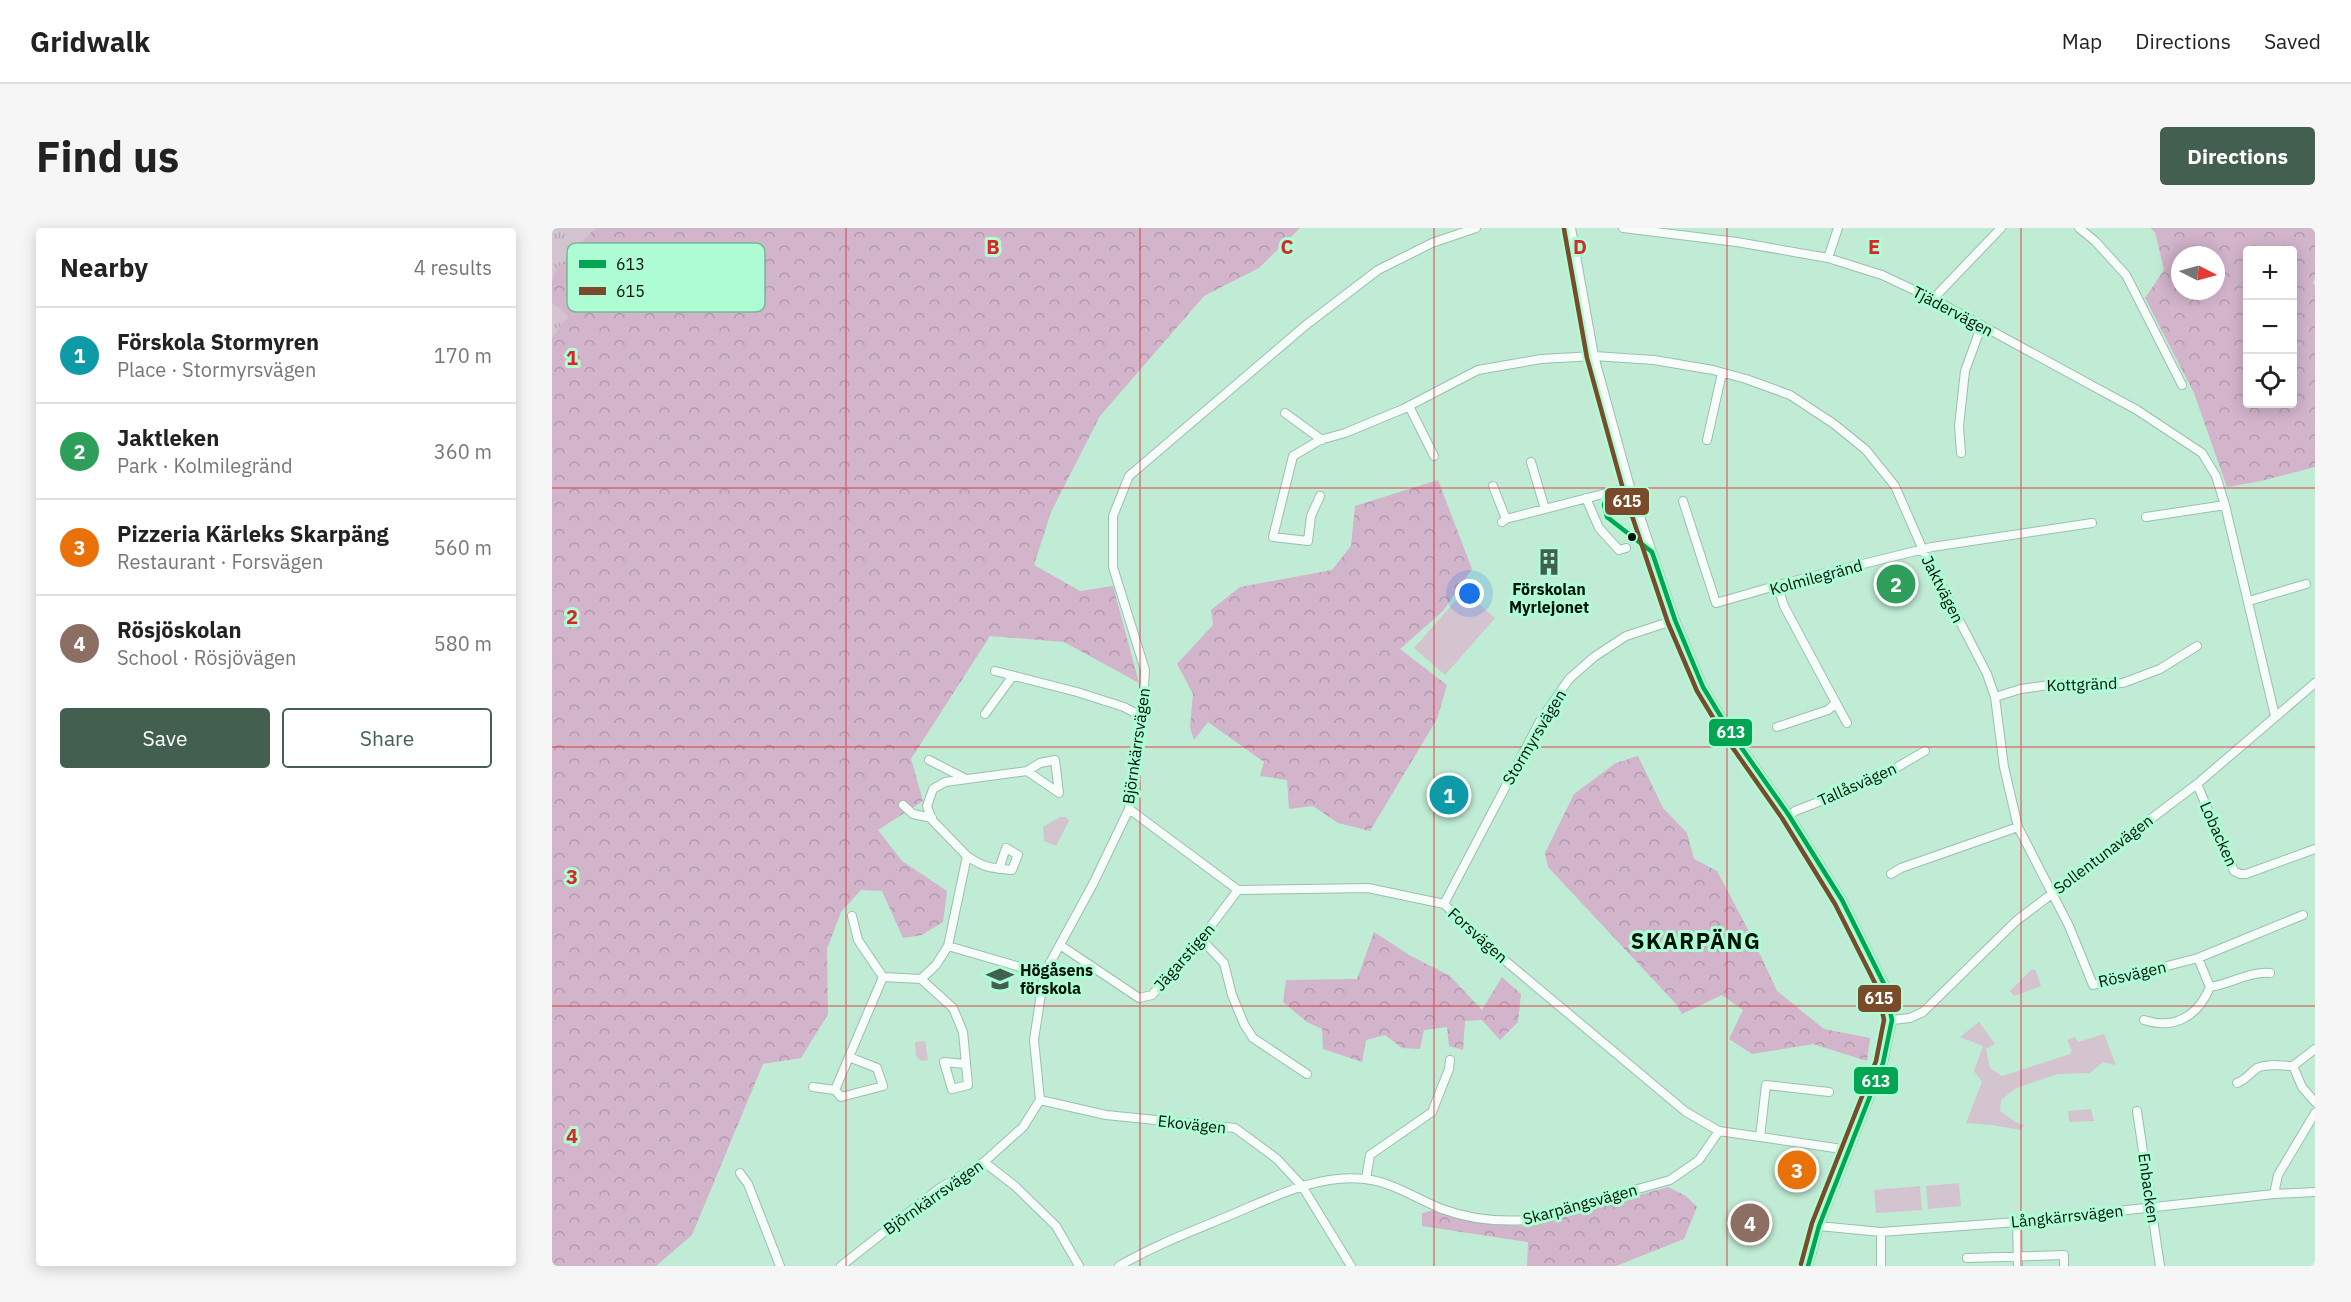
<!DOCTYPE html>
<meta charset="utf-8">
<style>
body{margin:0;font-family:"IBM Plex Sans",sans-serif;background:#f6f6f6;color:#222}
.controls{position:absolute;right:18px;top:18px;display:grid;overflow:hidden;border-radius:6px;box-shadow:0 3px 15px #0003}
.controls button{width:54px;height:54px;display:grid;place-items:center;padding:0;border:0;border-bottom:2px solid #e0e0e0;background:#fff;color:#222;font:30px sans-serif}
.compass{position:absolute;left:1619px;top:18px;width:54px;height:54px;border-radius:50%;background:#fff;box-shadow:0 3px 15px #0003;rotate:96deg}
.you{position:absolute;left:918px;top:366px;width:21px;height:21px;margin:-15px;border:4px solid #fff;border-radius:50%;background:#1a73e8;box-shadow:0 0 0 9px #1a73e833}
.badge{display:grid;place-items:center;width:39px;height:39px;border-radius:50%;background:#435f50;color:#fff;font-size:20px;font-weight:700}
.pin{position:absolute;translate:-50% -50%;border:3px solid #fff;box-shadow:0 2px 6px #0006}
.list{margin:0;padding:0;list-style:none}
h2{display:flex;justify-content:space-between;align-items:center;height:78px;margin:0;padding:0 24px;font-size:26px}
h2 small{font-size:20px;font-weight:400;color:#767676}
.list li{display:grid;grid-template-columns:39px 1fr auto;gap:18px;align-items:center;box-sizing:border-box;height:96px;padding:0 24px;border-top:2px solid #e0e0e0}
.list b{display:block;font-size:22px;white-space:nowrap}
.list p{margin:0;font-size:20px;white-space:nowrap;color:#767676}
.list em{font-size:20px;font-style:normal;color:#767676}
.actions{display:flex;gap:12px;padding:18px 24px}
.actions a{flex:1;padding:14px 0;border:2px solid #435f50;border-radius:6px;text-align:center;font-size:21px;color:#435f50}
.actions .main{background:#435f50;color:#fff}
.icon{flex:none;width:33px;height:33px;fill:none;stroke:currentColor;stroke-width:2;stroke-linecap:round;stroke-linejoin:round}
.map{position:relative;flex:none;width:1763px;height:1038px;overflow:hidden;border-radius:6px}
header{display:flex;align-items:center;gap:36px;box-sizing:border-box;height:84px;padding:0 30px;background:#fff;border-bottom:2px solid #e0e0e0}
header strong{font-size:28px}
nav{display:flex;gap:33px;margin-inline-start:auto;font-size:21px}
.intro{display:flex;align-items:center;justify-content:space-between;box-sizing:border-box;height:144px;padding:0 36px}
h1{margin:0;font-size:42px}
.button{padding:15px 27px;border-radius:6px;background:#435f50;color:#fff;font-size:21px;font-weight:700}
main{display:flex;gap:36px;padding:0 36px}
aside{flex:1;background:#fff;border-radius:6px;box-shadow:0 3px 15px #0003}
.map>svg:first-child{display:block}
.grass{fill:url(#grass-tufts)}
.forest{fill:url(#forest-crowns);fill-rule:evenodd}
.green{fill:#d4c4d0}
.lines{fill:none;stroke-linecap:round;stroke-linejoin:round}
.street-casing{stroke:#9dbfad;stroke-width:10}
.street{stroke:#f6fcf9;stroke-width:8}
.bus-1-casing{stroke:#aefdd4;stroke-width:9}
.bus-2-casing{stroke:#aefdd4;stroke-width:9}
.bus-1{stroke:#00a651;stroke-width:4.5}
.bus-2{stroke:#7a4b2a;stroke-width:4.5}
.grid{fill:none;stroke:#d62828;stroke-width:1.5;stroke-opacity:0.55}
.bus-dot{fill:#001309;stroke:#aefdd4;stroke-width:2}
.labels{text-anchor:middle;stroke-width:6;stroke-linejoin:round;paint-order:stroke}
.street-label{font-size:16px;fill:#001309;stroke:#aefdd4}
.poi-label{font-size:16px;font-weight:bold;fill:#001309;stroke:#aefdd4}
.district-label{font-size:22px;font-weight:bold;letter-spacing:1.5px;fill:#001309;stroke:#aefdd4}
.key{fill:#aefdd4;stroke:#7ab797;stroke-width:1.5}
.key-label{font-size:16px;fill:#001309}
.grid-label{font-size:20px;text-anchor:middle;font-weight:bold;fill:#d62828;stroke:#aefdd4;stroke-width:6;stroke-linejoin:round;paint-order:stroke}
.line-badge{stroke:#aefdd4;stroke-width:2}
.badge-label{font-size:16px;text-anchor:middle;font-weight:bold;fill:#fff}
</style>
<header>
<strong>Gridwalk</strong>
<nav><a>Map</a><a>Directions</a><a>Saved</a></nav>
</header>
<div class="intro"><h1>Find us</h1><a class="button">Directions</a></div>
<main>
<aside>
<h2>Nearby<small>4 results</small></h2>
<ul class="list">
<li><span class="badge" style="background:#0f9aa8">1</span><div><b>Förskola Stormyren</b><p>Place · Stormyrsvägen</p></div><em>170 m</em></li>
<li><span class="badge" style="background:#2e9e5b">2</span><div><b>Jaktleken</b><p>Park · Kolmilegränd</p></div><em>360 m</em></li>
<li><span class="badge" style="background:#e8710a">3</span><div><b>Pizzeria Kärleks Skarpäng</b><p>Restaurant · Forsvägen</p></div><em>560 m</em></li>
<li><span class="badge" style="background:#8d6e63">4</span><div><b>Rösjöskolan</b><p>School · Rösjövägen</p></div><em>580 m</em></li>
</ul>
<div class="actions"><a class="main">Save</a><a>Share</a></div>
</aside>
<div class="map">
<svg width="1763" height="1038" viewBox="0 0 1763 1038">
<defs>
<pattern id="grass-tufts" width="24" height="20" patternUnits="userSpaceOnUse" patternTransform="scale(1.5)"><rect width="24" height="20" fill="#d4c4d0"/><path d="M3 7l-1-3M5 7V3M7 7l1-3M15 17l-1-3M17 17v-4M19 17l1-3" fill="none" stroke="#b4a8b1"/></pattern>
<pattern id="forest-crowns" width="20" height="18" patternUnits="userSpaceOnUse" patternTransform="scale(1.5)"><rect width="20" height="18" fill="#d2b4cb"/><path d="M2 6a3 3 0 1 1 6 0M12 15a3 3 0 1 1 6 0" fill="none" stroke="#b29aad"/></pattern>
</defs>
<rect width="100%" height="100%" fill="#c0ebd5"/>
<path class="grass" d="M0 0H43L4 42 0 52Z
M0 75 16 88 0 109Z"/>
<path class="forest" d="M43 0H748L707 40 652 68 548 188 499 284 482 337 528 363 561 358 587 455 512 414 438 408 359 531 371 573 326 602 350 633 395 663 391 694 370 707 351 710 330 663 309 662 289 684 275 721 276 786 249 830 211 836 140 1007 104 1038H0V109L16 88 0 75V52L4 42Z
M1598 0H1763V51L1761 54 1763 58V239L1709 253 1675 259 1642 165 1593 70 1612 42 1603 4ZM1740 22V176H1696V22ZM1628 27H1664V63H1628Z
M886 252 920 341 891 383 848 421 895 457 885 491 818 603 786 595 761 578 737 581 735 552 708 548 712 534 656 494 642 512 638 499 641 466 625 436 661 397 659 382 688 359 780 342 799 318 803 278Z
M1086 528 1111 580 1135 605 1142 631 1165 643 1200 709 1225 763 1272 801 1318 810 1315 833 1261 816 1200 826 1177 811 1191 782 1170 767 1130 786 1124 776 996 639 993 625 1022 566 1064 535Z
M822 704 859 728 898 748 930 782 950 749 969 766 966 794 948 812 930 792 913 793 911 822 897 818 895 799 872 802 868 821 850 820 833 807 814 812 810 834 771 821 770 801 755 794 731 774 734 752 805 751Z
M1116 959 1134 968 1145 979 1132 1011 1064 1038H975L976 1014 870 998V985L882 982 898 988 937 996 976 998Z"/>
<path class="green" d="M912 363 943 390 893 447 862 420Z
M508 589H514L517 593 504 618 492 613 491 599Z
M1480 741 1484 743 1489 758 1462 768 1458 763Z
M1427 794 1443 816 1434 821 1438 840 1450 848 1518 826 1520 823 1515 812 1523 809 1526 814 1552 806 1564 837 1551 834 1538 845 1506 846 1464 860 1449 872 1448 883 1465 895 1472 897 1469 902 1440 897 1414 895 1430 854 1422 843 1431 818 1408 809Z
M373 813 376 832 369 833 364 828 363 814Z
M1539 881 1542 893 1517 894 1516 883Z
M1407 955 1409 978 1376 981 1374 958Z
M1368 958 1370 982 1324 985 1322 962Z"/>
<g class="lines">
<defs>
<path id="street" d="M1019 0 1042 128 1078 259 1123 392 1151 459 1177 502 1236 586 1290 672 1332 756 1340 792 1331 835 1267 998 1256 1038
M1071 0 1185 14 1276 30 1330 47 1381 71 1585 182 1650 225 1664 248 1673 277 1723 488
M1527 0 1543 13 1574 47 1630 157
M1276 30 1286 0
M1381 71 1449 0
M857 178 882 228
M733 185 770 212
M1155 212 1170 145
M1409 225 1407 198 1413 143 1429 99
M979 234 993 281
M941 258 954 291
M768 268 759 288 756 313 721 309 741 228 768 212 793 205 851 181 926 142 989 131 1042 128 1102 132 1161 142 1194 151 1238 167 1282 196 1314 222 1343 258 1371 322 1435 446 1443 469 1452 539 1466 599 1517 698 1541 757 1646 730 1751 687
M1034 270 1047 300 1067 322 1074 320
M1131 273 1164 375 1234 355 1380 319 1540 295
M1594 289 1673 277
M950 294 954 291 1078 259
M1697 373 1754 356
M443 443 525 464 572 479 583 485 590 494
M1443 469 1469 461 1497 457 1571 455 1608 441 1645 418
M1284 475 1295 495
M433 486 460 449
M1225 499 1276 482 1284 475 1232 378 1226 359
M377 532 412 550
M1645 556 1682 643 1688 646H1694L1763 621
M351 577 361 586 380 590
M577 581 686 662 816 660 892 676 932 715 1134 884 1167 903 1297 922
M1237 588 1243 583 1323 552 1373 523
M415 628C432 640 439 640 460 642L466 627 454 620 447 641
M1339 646 1349 640 1466 599
M892 676 988 493 1017 451 1042 429 1074 408 1123 392
M300 688 306 712 331 749 369 751 384 737 396 718 415 628 380 592 375 578 381 561 393 554 475 543 507 565 503 532 488 535 475 543
M649 711 672 735 680 767 692 796 701 810 755 846
M508 717 587 770 600 767 649 711 686 662
M396 718 492 746
M1646 730 1658 759C1678 756 1698 743 1718 745
M369 751 401 780 411 804 416 857 400 861 392 834 413 836
M1340 792 1358 790 1371 784 1464 693 1645 556 1763 455
M1592 792C1623 802 1646 788 1658 759
M297 829 325 840 331 858 289 869 283 862 331 749
M1741 838 1763 821
M1685 855C1695 851 1698 845 1705 840 1716 835 1730 838 1741 838L1750 859 1763 874
M261 859 283 862
M488 872 554 887 683 900 725 931 750 958 799 1038
M1585 883 1608 1038
M1208 909 1214 857 1277 864
M432 934 463 958 504 998 527 1038
M188 945 196 956 228 1038
M814 951 818 927 880 884 897 841 898 832
M1722 966 1726 947 1763 885
M1465 994 1466 1038
M1267 998 1329 1004 1465 994 1722 966 1763 964
M1415 1030 1512 1027V1038
M289 1038 388 960 432 934 471 899 488 872 482 812 492 746 541 656 577 581 590 494 593 442 561 339V288L577 248 754 97 826 42 880 15 924 0
M567 1038C601 1018 638 1004 674 989 718 971 765 945 813 951 840 954 865 971 890 981 917 991 946 994 975 992L1118 952 1147 932 1167 903
M1329 1038V1004"/>
</defs>
<use href="#street" class="street-casing"/>
<use href="#street" class="street"/>
<defs>
<path id="bus-1" d="M1056 265 1052 277 1055 289 1100 324
M1100 324 1123 392 1151 459 1177 502 1236 586 1290 672 1332 756 1340 792 1331 835 1267 998 1256 1038"/>
<path id="bus-2" d="M1012 1 1035 130 1071 261 1116 395 1145 463 1171 506 1230 590 1283 676 1325 759 1332 792 1324 833 1260 995 1249 1036"/>
</defs>
<use href="#bus-1" class="bus-1-casing"/>
<use href="#bus-2" class="bus-2-casing"/>
<use href="#bus-1" class="bus-1"/>
<use href="#bus-2" class="bus-2"/>
</g>
<path class="grid" d="M294 0V1038M588 0V1038M882 0V1038M1175 0V1038M1469 0V1038M0 260H1763M0 519H1763M0 778H1763"/>
<defs>
<symbol id="building-bare" viewBox="-9 -9 18 18"><path d="M-4-6H4V6H1V3H-1V6H-4ZM-2.5-4.3h1.7v1.8h-1.7ZM.8-4.3h1.7v1.8H.8ZM-2.5-1h1.7V.8h-1.7ZM.8-1h1.7V.8H.8Z" fill="#435f50" stroke="#aefdd4" stroke-width="2.5" paint-order="stroke"/></symbol>
<symbol id="school-bare" viewBox="-9 -9 18 18"><path d="M0-5L7-2L0 1L-7-2ZM-4 1L0 2.5L4 1V4Q0 6-4 4Z" fill="#435f50" stroke="#aefdd4" stroke-width="2.5" paint-order="stroke"/></symbol>
</defs>
<g fill-rule="evenodd">
<use href="#building-bare" x="978" y="315" width="38" height="38"/>
<use href="#school-bare" x="429" y="732" width="38" height="38"/>
</g>
<circle class="bus-dot" cx="1080" cy="309" r="5"/>
<g class="labels">
<g class="street-label">
<text transform="translate(1401 83) rotate(28)" y="6">Tjädervägen</text>
<text transform="translate(1264 349) rotate(-15)" y="6">Kolmilegränd</text>
<text transform="translate(1391 361) rotate(63)" y="6">Jaktvägen</text>
<text transform="translate(1530 456) rotate(-2)" y="6">Kottgränd</text>
<text transform="translate(982 509) rotate(-59)" y="6">Stormyrsvägen</text>
<text transform="translate(584 518) rotate(-82)" y="6">Björnkärrsvägen</text>
<text transform="translate(1305 556) rotate(-24)" y="6">Tallåsvägen</text>
<text transform="translate(1667 606) rotate(66)" y="6">Lobacken</text>
<text transform="translate(1551 626) rotate(-37)" y="6">Sollentunavägen</text>
<text transform="translate(926 707) rotate(42)" y="6">Forsvägen</text>
<text transform="translate(632 729) rotate(-49)" y="6">Jägarstigen</text>
<text transform="translate(1580 746) rotate(-13)" y="6">Rösvägen</text>
<text transform="translate(640 896) rotate(6)" y="6">Ekovägen</text>
<text transform="translate(1597 960) rotate(82)" y="6">Enbacken</text>
<text transform="translate(381 969) rotate(-35)" y="6">Björnkärrsvägen</text>
<text transform="translate(1028 976) rotate(-15)" y="6">Skarpängsvägen</text>
<text transform="translate(1515 988) rotate(-6)" y="6">Långkärrsvägen</text>
</g>
<g class="poi-label">
<text x="997" y="367">Förskolan<tspan x="997" dy="18">Myrlejonet</tspan></text>
<text x="468" y="748" text-anchor="start">Högåsens<tspan x="468" dy="18">förskola</tspan></text>
</g>
<g class="district-label">
<text x="1144" y="721">SKARPÄNG</text>
</g>
</g>
<rect x="15" y="15" width="198" height="69" rx="9" class="key"/>
<rect x="27" y="32" width="27" height="8" fill="#00a651"/>
<rect x="27" y="59" width="27" height="8" fill="#7a4b2a"/>
<g class="key-label">
<text x="64" y="42">613</text>
<text x="64" y="69">615</text>
</g>
<g class="grid-label">
<text x="441" y="26">B</text>
<text x="735" y="26">C</text>
<text x="1028" y="26">D</text>
<text x="1322" y="26">E</text>
<text x="20" y="137">1</text>
<text x="20" y="396">2</text>
<text x="20" y="656">3</text>
<text x="20" y="915">4</text>
</g>
<g class="line-badge">
<rect x="1052" y="259" width="46" height="29" rx="6" fill="#7a4b2a"/>
<rect x="1156" y="490" width="45" height="29" rx="6" fill="#00a651"/>
<rect x="1305" y="756" width="45" height="29" rx="6" fill="#7a4b2a"/>
<rect x="1301" y="838" width="46" height="29" rx="6" fill="#00a651"/>
</g>
<g class="badge-label">
<text x="1075" y="279">615</text>
<text x="1179" y="510">613</text>
<text x="1327" y="776">615</text>
<text x="1324" y="859">613</text>
</g>
</svg>
<div class="controls">
<button>+</button>
<button>−</button>
<button><svg class="icon" aria-label="locate" viewBox="0 0 24 24"><circle cx="12" cy="12" r="6"/><path d="M12 2v4M12 18v4M2 12h4M18 12h4"/></svg></button>
</div>
<svg class="compass" viewBox="-18 -18 36 36"><path d="M0-13l5 13h-10z" fill="#e53935"/><path d="M0 13l5-13h-10z" fill="#767676"/></svg>
<div class="you"></div>
<div class="pin badge" style="left:897px;top:567px;background:#0f9aa8">1</div>
<div class="pin badge" style="left:1344px;top:356px;background:#2e9e5b">2</div>
<div class="pin badge" style="left:1245px;top:942px;background:#e8710a">3</div>
<div class="pin badge" style="left:1198px;top:995px;background:#8d6e63">4</div>
</div>
</main>
